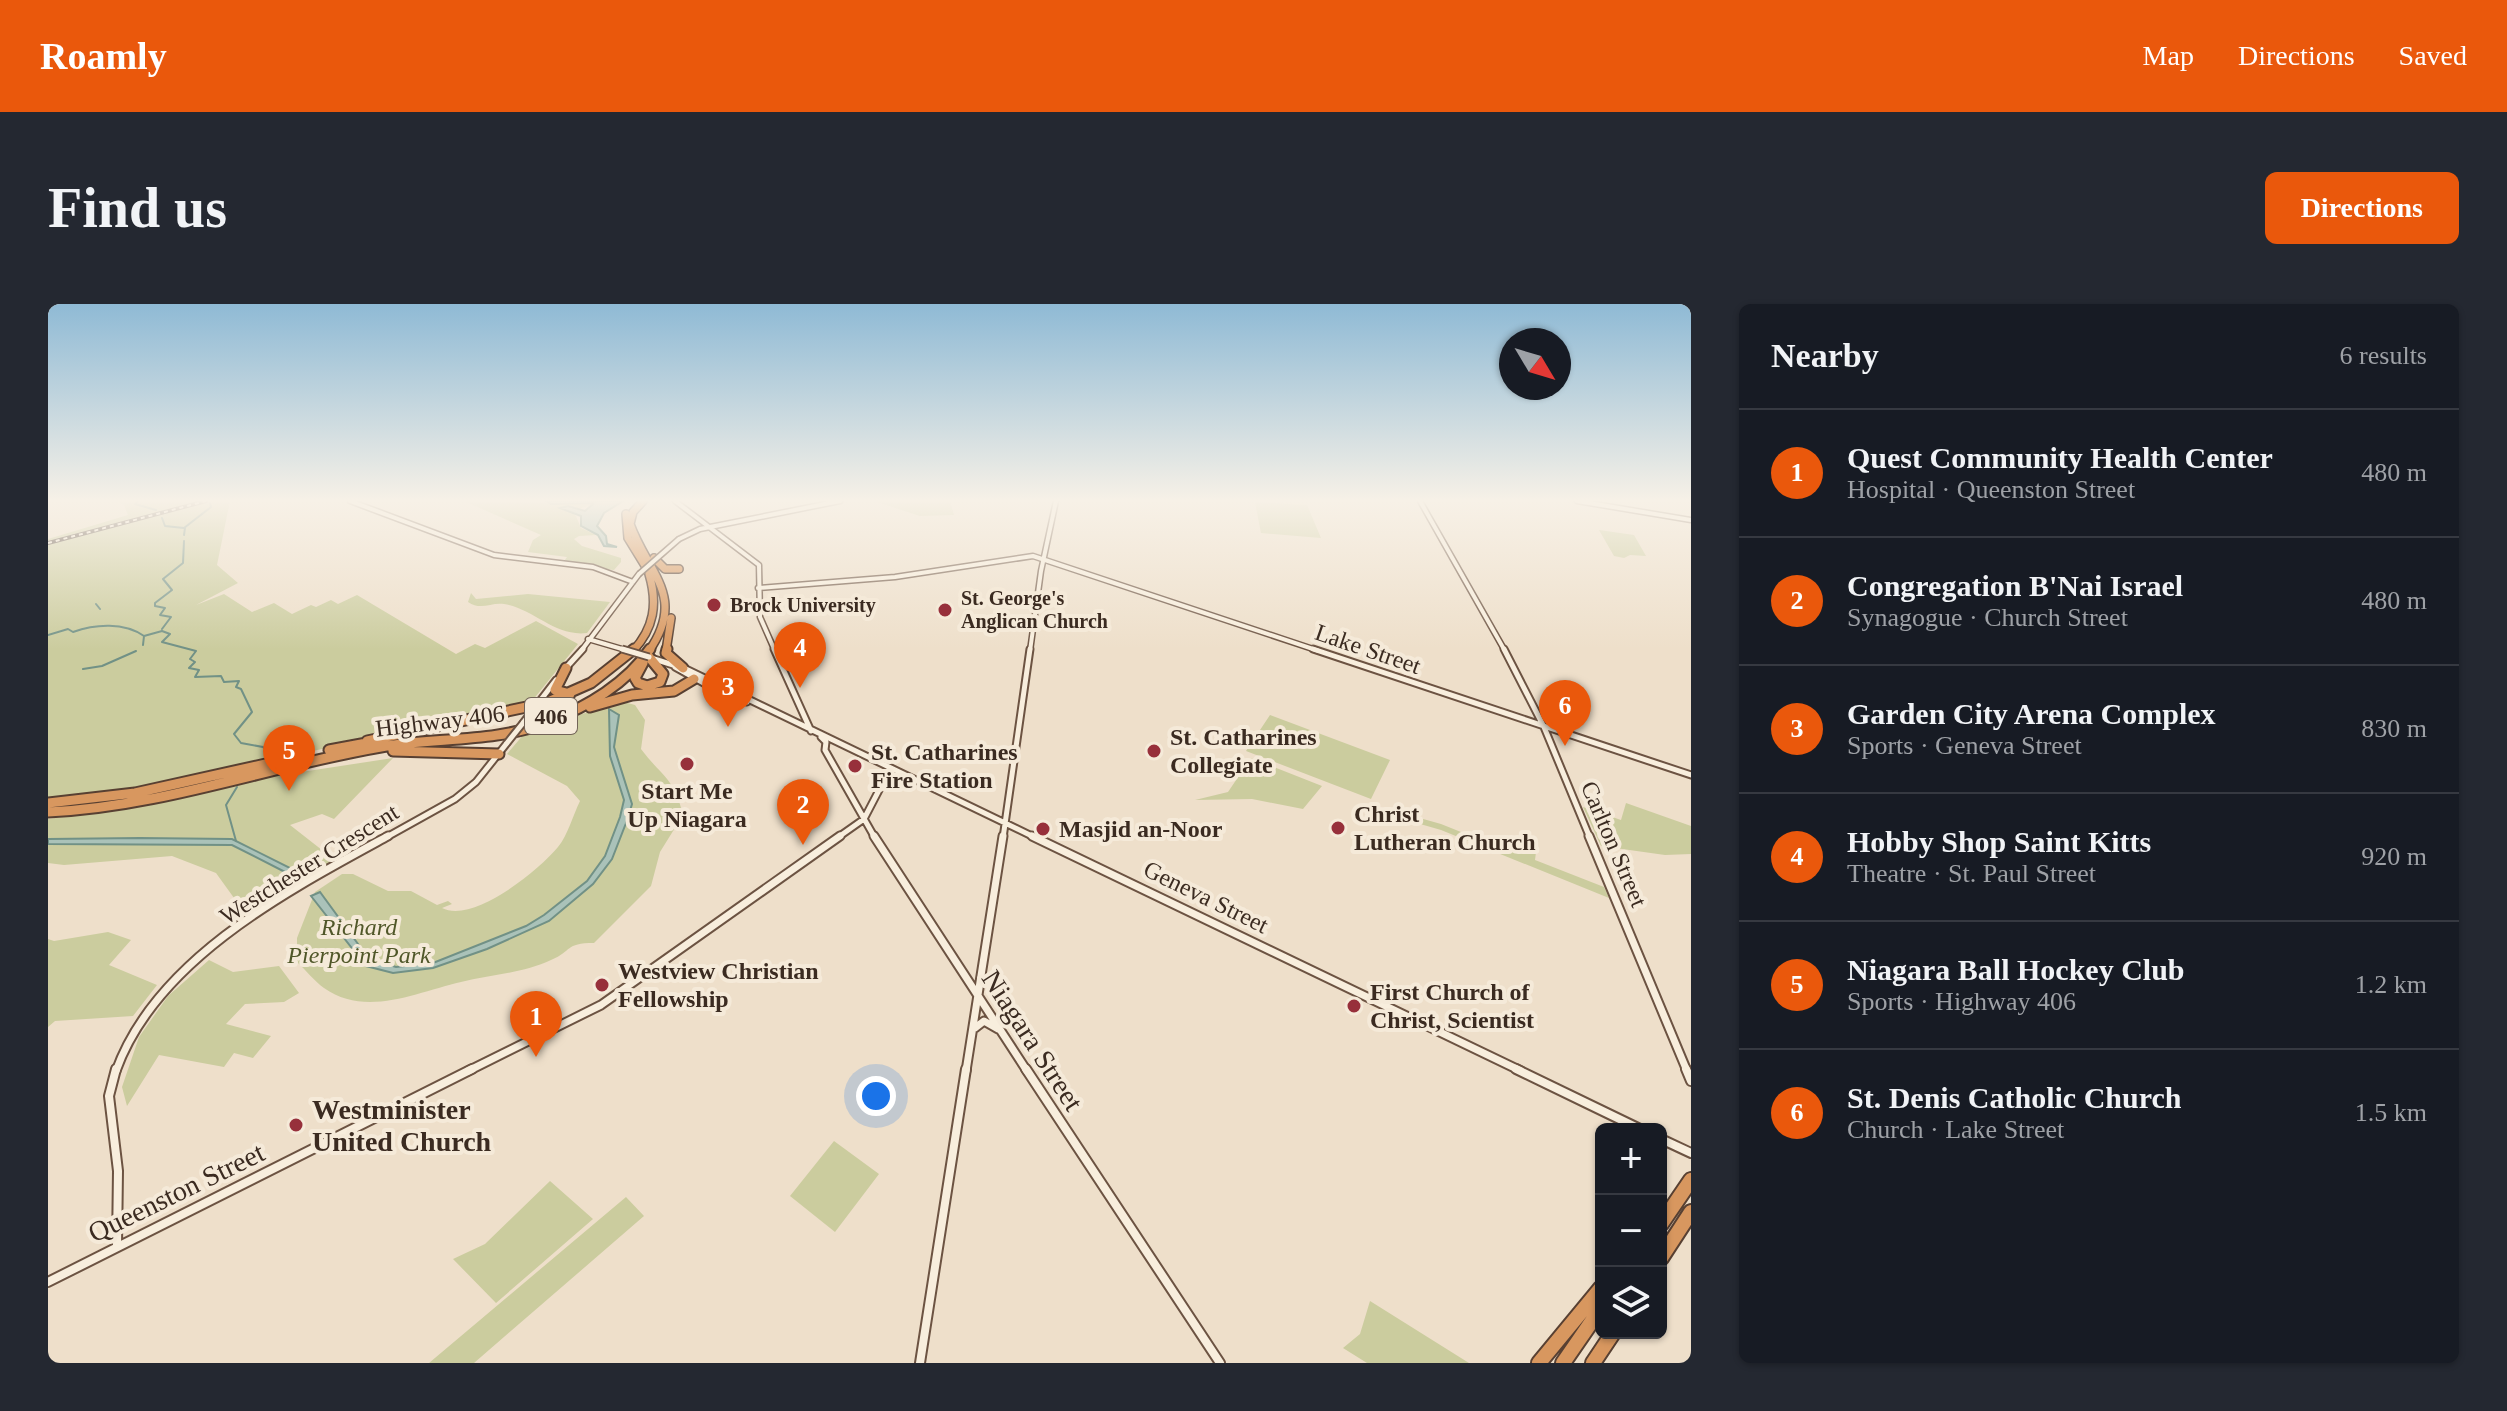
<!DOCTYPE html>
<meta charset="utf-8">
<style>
body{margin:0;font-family:Georgia,serif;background:#242831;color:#f1f3f6}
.controls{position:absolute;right:24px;bottom:24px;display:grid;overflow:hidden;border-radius:12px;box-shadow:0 2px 6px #0004}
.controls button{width:72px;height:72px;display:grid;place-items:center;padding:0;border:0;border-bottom:2px solid #363941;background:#171b24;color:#f1f3f6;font:40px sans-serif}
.compass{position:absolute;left:1451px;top:24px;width:72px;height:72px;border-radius:50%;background:#171b24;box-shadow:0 2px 6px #0004;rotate:128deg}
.you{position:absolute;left:828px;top:792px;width:28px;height:28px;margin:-20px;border:6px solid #fff;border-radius:50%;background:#1a73e8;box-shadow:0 0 0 12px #1a73e833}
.badge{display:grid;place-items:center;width:52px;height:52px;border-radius:50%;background:#ea580c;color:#fff;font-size:26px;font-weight:700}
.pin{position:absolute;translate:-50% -66px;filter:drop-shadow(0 2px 4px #0008)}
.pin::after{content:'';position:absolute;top:42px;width:28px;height:24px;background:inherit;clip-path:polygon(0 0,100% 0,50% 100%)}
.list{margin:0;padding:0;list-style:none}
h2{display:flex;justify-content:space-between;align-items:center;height:104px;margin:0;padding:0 32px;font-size:34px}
h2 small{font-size:26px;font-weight:400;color:#9ea1a6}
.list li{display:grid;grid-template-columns:52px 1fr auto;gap:24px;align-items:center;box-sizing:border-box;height:128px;padding:0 32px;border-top:2px solid #363941}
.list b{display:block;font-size:30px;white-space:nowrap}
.list p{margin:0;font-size:26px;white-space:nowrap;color:#9ea1a6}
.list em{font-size:26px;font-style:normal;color:#9ea1a6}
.icon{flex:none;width:44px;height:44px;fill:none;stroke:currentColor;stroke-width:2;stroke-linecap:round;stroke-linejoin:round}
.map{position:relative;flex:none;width:1643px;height:1059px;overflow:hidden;border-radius:12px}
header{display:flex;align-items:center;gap:48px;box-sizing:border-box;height:112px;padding:0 40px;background:#ea580c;color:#fff}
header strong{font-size:38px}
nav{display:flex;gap:44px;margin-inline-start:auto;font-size:28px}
.intro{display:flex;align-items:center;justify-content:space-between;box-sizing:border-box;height:192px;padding:0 48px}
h1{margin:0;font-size:56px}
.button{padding:20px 36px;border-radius:12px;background:#ea580c;color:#fff;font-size:28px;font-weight:700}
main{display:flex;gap:48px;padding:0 48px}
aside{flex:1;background:#171b24;border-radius:12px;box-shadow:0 2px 6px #0004}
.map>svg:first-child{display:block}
.green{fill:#cbcc9e}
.water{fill:#aac2b9;stroke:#719186;stroke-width:2}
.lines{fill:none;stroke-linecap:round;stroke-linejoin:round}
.stream{stroke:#719186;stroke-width:2}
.secondary-far3-casing{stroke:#6c5342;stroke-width:7}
.secondary-far2-casing{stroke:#6c5342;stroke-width:9}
.secondary-far1-casing{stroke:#6c5342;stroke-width:11}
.secondary-casing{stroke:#6c5342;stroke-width:12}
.highway-far2-casing{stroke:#584032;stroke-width:10}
.highway-far1-casing{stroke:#584032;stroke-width:13}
.highway-casing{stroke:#584032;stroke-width:18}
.secondary-far3{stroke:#f8eedd;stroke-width:4}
.secondary-far2{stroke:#f8eedd;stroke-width:5}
.secondary-far1{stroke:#f8eedd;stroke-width:7}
.secondary{stroke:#f8eedd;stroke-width:8}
.highway-far2{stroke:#d8975f;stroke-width:7}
.highway-far1{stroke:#d8975f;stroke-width:9}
.highway{stroke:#d8975f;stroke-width:14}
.rail-casing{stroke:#3b2b21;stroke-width:4}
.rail{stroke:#f5ead9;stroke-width:2;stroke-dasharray:4;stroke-linecap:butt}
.secondary-bridge-far1-casing{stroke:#6c5342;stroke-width:7;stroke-linecap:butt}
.secondary-bridge-casing{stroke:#6c5342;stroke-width:9;stroke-linecap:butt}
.secondary-bridge-far1{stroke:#f8eedd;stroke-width:4}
.secondary-bridge{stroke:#f8eedd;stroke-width:5}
.poi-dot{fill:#97303b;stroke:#f5ead9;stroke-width:3}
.labels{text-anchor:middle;stroke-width:8;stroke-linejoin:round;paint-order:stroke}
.far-poi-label{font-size:20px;font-weight:bold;fill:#3b2b21;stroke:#f5ead9;text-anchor:start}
.shield{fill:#f5ead9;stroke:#736458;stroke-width:2}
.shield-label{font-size:22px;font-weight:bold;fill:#3b2b21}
.street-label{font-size:24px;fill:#3b2b21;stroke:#f5ead9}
.poi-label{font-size:24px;font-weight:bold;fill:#3b2b21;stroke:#f5ead9;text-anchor:start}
.park-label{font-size:24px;font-style:italic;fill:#505729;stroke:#f5ead9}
.near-street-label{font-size:28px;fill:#3b2b21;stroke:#f5ead9}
.near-poi-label{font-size:28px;font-weight:bold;fill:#3b2b21;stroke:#f5ead9;text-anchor:start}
</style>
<header>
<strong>Roamly</strong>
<nav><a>Map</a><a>Directions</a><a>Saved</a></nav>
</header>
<div class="intro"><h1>Find us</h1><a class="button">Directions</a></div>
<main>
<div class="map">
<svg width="1643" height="1059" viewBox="0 0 1643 1059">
<rect width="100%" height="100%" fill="#eedfca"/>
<path class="green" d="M70 197H153L0 238V235L80 211 76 201Z
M161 197H182L169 261 190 279 148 301 176 290 204 308 226 299 244 310 263 301 268 303 283 296 290 300 309 291 408 350 427 340 437 344 488 317 530 340 480 402 88 484 42 492 0 494V240Z
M416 197 544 200 531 205 516 202 528 212 533 224 548 231 531 232 526 235 534 242 573 254V258L566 266 514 260 519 253 480 248 485 236 493 231Z
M826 197H902L906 211 872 212Z
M1207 198 1259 201 1273 234 1213 229Z
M1551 226 1586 231 1598 252 1582 251 1576 254 1566 252Z
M423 289 428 295 480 290 562 298 539 329C507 333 486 305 456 300 443 298 433 307 420 298Z
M572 397 587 401 597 416 593 445C614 473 626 473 635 511L612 548 603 582 546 639C516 639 525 647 503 656 476 669 442 671 413 678 369 688 318 714 276 684 266 677 258 666 249 658V634L267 588 294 570H305L340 587H363L389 601 400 597 404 600 394 604C425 620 490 567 510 543 520 531 525 511 532 497L519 482 459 450 476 430Z
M1222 411 1342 456 1323 495 1198 447Z
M345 454 286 515 274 510 242 521 288 557 199 612 168 569 124 552 16 561 0 559V515L72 505 214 474Z
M1203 454 1274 482 1255 505 1204 495 1147 496 1180 488Z
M1578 499 1643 522V550L1617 551 1553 542 1535 503 1573 516Z
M1336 504 1393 520 1443 540 1446 532 1488 548 1487 556 1556 583 1561 594 1393 526 1334 509Z
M60 628 83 636 61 661 109 681 85 712 7 717 0 723V635L6 637Z
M161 656 185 668 231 662 251 689 236 698 197 700 178 720 223 732 205 754 186 749 176 763 111 751 79 802 74 783 91 733 120 692Z
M786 837 831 870 787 928 742 892Z
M502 877 545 915 448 999 405 955 437 940Z
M578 893 596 912 426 1059H381Z
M1322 997 1421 1059H1319L1295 1044 1312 1030Z"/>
<path class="water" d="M498 197H575L556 209 549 222 558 232 559 240 569 243 556 242 550 231 533 222V212L512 204 520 202 537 207 546 199 503 200Z
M561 405 571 411 566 443 584 500 580 514 564 555 545 580 501 617 439 645 385 664 345 669 318 662 263 592 272 588 321 655 348 663 385 659 478 622 496 611 539 577 557 552 572 513 576 496 562 452Z
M92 534 184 535 252 569 246 572 239 569 184 541 0 540V535Z"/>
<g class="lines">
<path class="stream" d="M90 197 87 200 108 206
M114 214 117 222 136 224 163 203 162 199
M136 231 137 224
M48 300 52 305
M114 325 123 313 112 311 117 304 107 302V299L124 286 115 275 135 259 136 237
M0 331 20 325 25 328C47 320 76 318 96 332L114 327 122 330 114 338 148 347 142 355 147 358 141 364 151 366 147 373 173 372 176 378 191 377 188 383 193 385 204 408 186 430 193 439 215 443 223 450
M95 341 96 332
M35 365 54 362 88 347
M188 537 178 501 189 483"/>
<defs>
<path id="secondary-far3" d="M302 197 446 251 545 263 585 278
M627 197 711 261 712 313 727 347
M1372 197 1457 347
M1529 197 1643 216
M631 235 652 225 792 197
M710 284 847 273 985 252 1271 347
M540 335 574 345
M533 347 591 270
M982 347 993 267 1008 197"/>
<path id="secondary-far2" d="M726 345 763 427
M1265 345 1643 471
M1456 345 1496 423 1542 534
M603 354 638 365 988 534
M627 363 670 387 699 398
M515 367 535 345
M475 419 508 376
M773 433 778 438 777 446 827 534
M337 534 407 495 428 478 459 439
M789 534 816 515 842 465
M955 534 982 345"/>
<path id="secondary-far1" d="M826 532 979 767
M984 532 1473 767
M1541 532 1639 767
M927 724 936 717 950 725
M68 767C108 655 241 586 340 532
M420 767 553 701 792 532
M918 767 955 532"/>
<path id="secondary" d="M68 765 61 792 70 867 69 941
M978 765 1172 1059
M1468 765 1592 825
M1638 765 1643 777
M1613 835 1643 849
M0 978 424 765
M872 1059 918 765"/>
<path id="highway-far2" d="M595 197 585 208 582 220C600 270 639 292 601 347
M578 210 580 234 604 273
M606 254 617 265H631
M585 347C606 324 610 300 601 270
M618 347 623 314"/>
<path id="highway-far1" d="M619 345 618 349 635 364
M595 359 587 374 590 379 599 382 612 378 615 370 601 353
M518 364 507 386 522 390
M542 403 584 391 626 387 646 375
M486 404 543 379 586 345
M319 437 488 401
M281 446 324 438
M345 447 451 450
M0 499 87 489 222 459
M0 508C113 503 222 462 333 443 388 433 447 439 500 418 539 403 579 379 602 345"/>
<path id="highway" d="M1613 920 1643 876
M1613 954 1643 908
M1491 1059 1553 984
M1515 1059 1553 1004
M1545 1059 1565 1029"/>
</defs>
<use href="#secondary-far3" class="secondary-far3-casing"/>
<use href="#secondary-far2" class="secondary-far2-casing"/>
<use href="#secondary-far1" class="secondary-far1-casing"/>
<use href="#secondary" class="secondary-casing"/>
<use href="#highway-far2" class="highway-far2-casing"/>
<use href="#highway-far1" class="highway-far1-casing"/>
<use href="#highway" class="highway-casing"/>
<use href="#secondary-far3" class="secondary-far3"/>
<use href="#secondary-far2" class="secondary-far2"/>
<use href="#secondary-far1" class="secondary-far1"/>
<use href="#secondary" class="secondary"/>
<use href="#highway-far2" class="highway-far2"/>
<use href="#highway-far1" class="highway-far1"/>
<use href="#highway" class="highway"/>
<defs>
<path id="rail" d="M0 239 158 197"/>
</defs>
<use href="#rail" class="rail-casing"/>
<use href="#rail" class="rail"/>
<defs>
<path id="secondary-bridge-far1" d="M591 270 631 235
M574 345 581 347"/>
<path id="secondary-bridge" d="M574 345 601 353
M459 439 475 419"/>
</defs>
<use href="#secondary-bridge-far1" class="secondary-bridge-far1-casing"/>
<use href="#secondary-bridge" class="secondary-bridge-casing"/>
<use href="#secondary-bridge-far1" class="secondary-bridge-far1"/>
<use href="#secondary-bridge" class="secondary-bridge"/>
</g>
<linearGradient id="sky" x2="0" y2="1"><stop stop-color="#8fbad5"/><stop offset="0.57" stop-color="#f7f1e7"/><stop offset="1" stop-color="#f7f1e7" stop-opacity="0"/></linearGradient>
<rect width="1643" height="345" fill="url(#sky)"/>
<g class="poi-dot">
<circle cx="666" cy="301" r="8"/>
<circle cx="897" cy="306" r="8"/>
<circle cx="1106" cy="447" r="8"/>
<circle cx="639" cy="460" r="8"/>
<circle cx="807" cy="462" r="8"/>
<circle cx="1290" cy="524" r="8"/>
<circle cx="995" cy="525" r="8"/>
<circle cx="554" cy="681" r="8"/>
<circle cx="1306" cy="702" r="8"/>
<circle cx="248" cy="821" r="8"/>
</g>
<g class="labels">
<g class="far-poi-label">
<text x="913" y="301">St. George's<tspan x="913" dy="23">Anglican Church</tspan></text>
<text x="682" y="308">Brock University</text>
</g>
<rect class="shield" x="477" y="394" width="52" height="36" rx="6"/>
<g class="shield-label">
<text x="503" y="420">406</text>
</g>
<g class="street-label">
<text transform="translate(1320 345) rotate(19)" y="8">Lake Street</text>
<text transform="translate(392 417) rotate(-7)" y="8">Highway 406</text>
<text transform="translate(1566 540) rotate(67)" y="8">Carlton Street</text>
<text transform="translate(261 560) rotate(-32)" y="8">Westchester Crescent</text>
<text transform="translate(1158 593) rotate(26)" y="8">Geneva Street</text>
</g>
<g class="poi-label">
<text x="1122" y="441">St. Catharines<tspan x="1122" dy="28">Collegiate</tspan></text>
<text x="823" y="456">St. Catharines<tspan x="823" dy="28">Fire Station</tspan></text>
<text x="639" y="495" text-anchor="middle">Start Me<tspan x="639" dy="28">Up Niagara</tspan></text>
<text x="1306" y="518">Christ<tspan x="1306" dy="28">Lutheran Church</tspan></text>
<text x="1011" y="533">Masjid an-Noor</text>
<text x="570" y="675">Westview Christian<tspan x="570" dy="28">Fellowship</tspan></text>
<text x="1322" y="696">First Church of<tspan x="1322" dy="28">Christ, Scientist</tspan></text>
</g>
<g class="park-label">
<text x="311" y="631">Richard<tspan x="311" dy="28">Pierpoint Park</tspan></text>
</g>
<g class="near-street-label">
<text transform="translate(985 736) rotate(57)" y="10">Niagara Street</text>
<text transform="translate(128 888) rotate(-26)" y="10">Queenston Street</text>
</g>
<g class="near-poi-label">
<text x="264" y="815">Westminister<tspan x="264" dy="32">United Church</tspan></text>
</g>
</g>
</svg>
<div class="controls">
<button>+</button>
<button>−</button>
<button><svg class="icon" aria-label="layers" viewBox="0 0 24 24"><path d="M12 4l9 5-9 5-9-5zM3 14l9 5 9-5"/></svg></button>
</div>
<svg class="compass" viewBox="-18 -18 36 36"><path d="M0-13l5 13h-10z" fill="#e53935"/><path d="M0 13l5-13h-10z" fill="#9ea1a6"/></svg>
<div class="you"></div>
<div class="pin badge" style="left:488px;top:753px">1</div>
<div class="pin badge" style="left:755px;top:541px">2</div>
<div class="pin badge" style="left:680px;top:423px">3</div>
<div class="pin badge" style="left:752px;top:384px">4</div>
<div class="pin badge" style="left:241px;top:487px">5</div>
<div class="pin badge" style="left:1517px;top:442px">6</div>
</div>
<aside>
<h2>Nearby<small>6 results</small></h2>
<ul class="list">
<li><span class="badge">1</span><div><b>Quest Community Health Center</b><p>Hospital · Queenston Street</p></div><em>480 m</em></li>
<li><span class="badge">2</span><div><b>Congregation B'Nai Israel</b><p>Synagogue · Church Street</p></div><em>480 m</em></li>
<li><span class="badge">3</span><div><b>Garden City Arena Complex</b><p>Sports · Geneva Street</p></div><em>830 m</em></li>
<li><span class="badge">4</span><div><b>Hobby Shop Saint Kitts</b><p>Theatre · St. Paul Street</p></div><em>920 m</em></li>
<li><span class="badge">5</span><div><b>Niagara Ball Hockey Club</b><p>Sports · Highway 406</p></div><em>1.2 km</em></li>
<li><span class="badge">6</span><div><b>St. Denis Catholic Church</b><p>Church · Lake Street</p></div><em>1.5 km</em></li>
</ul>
</aside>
</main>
